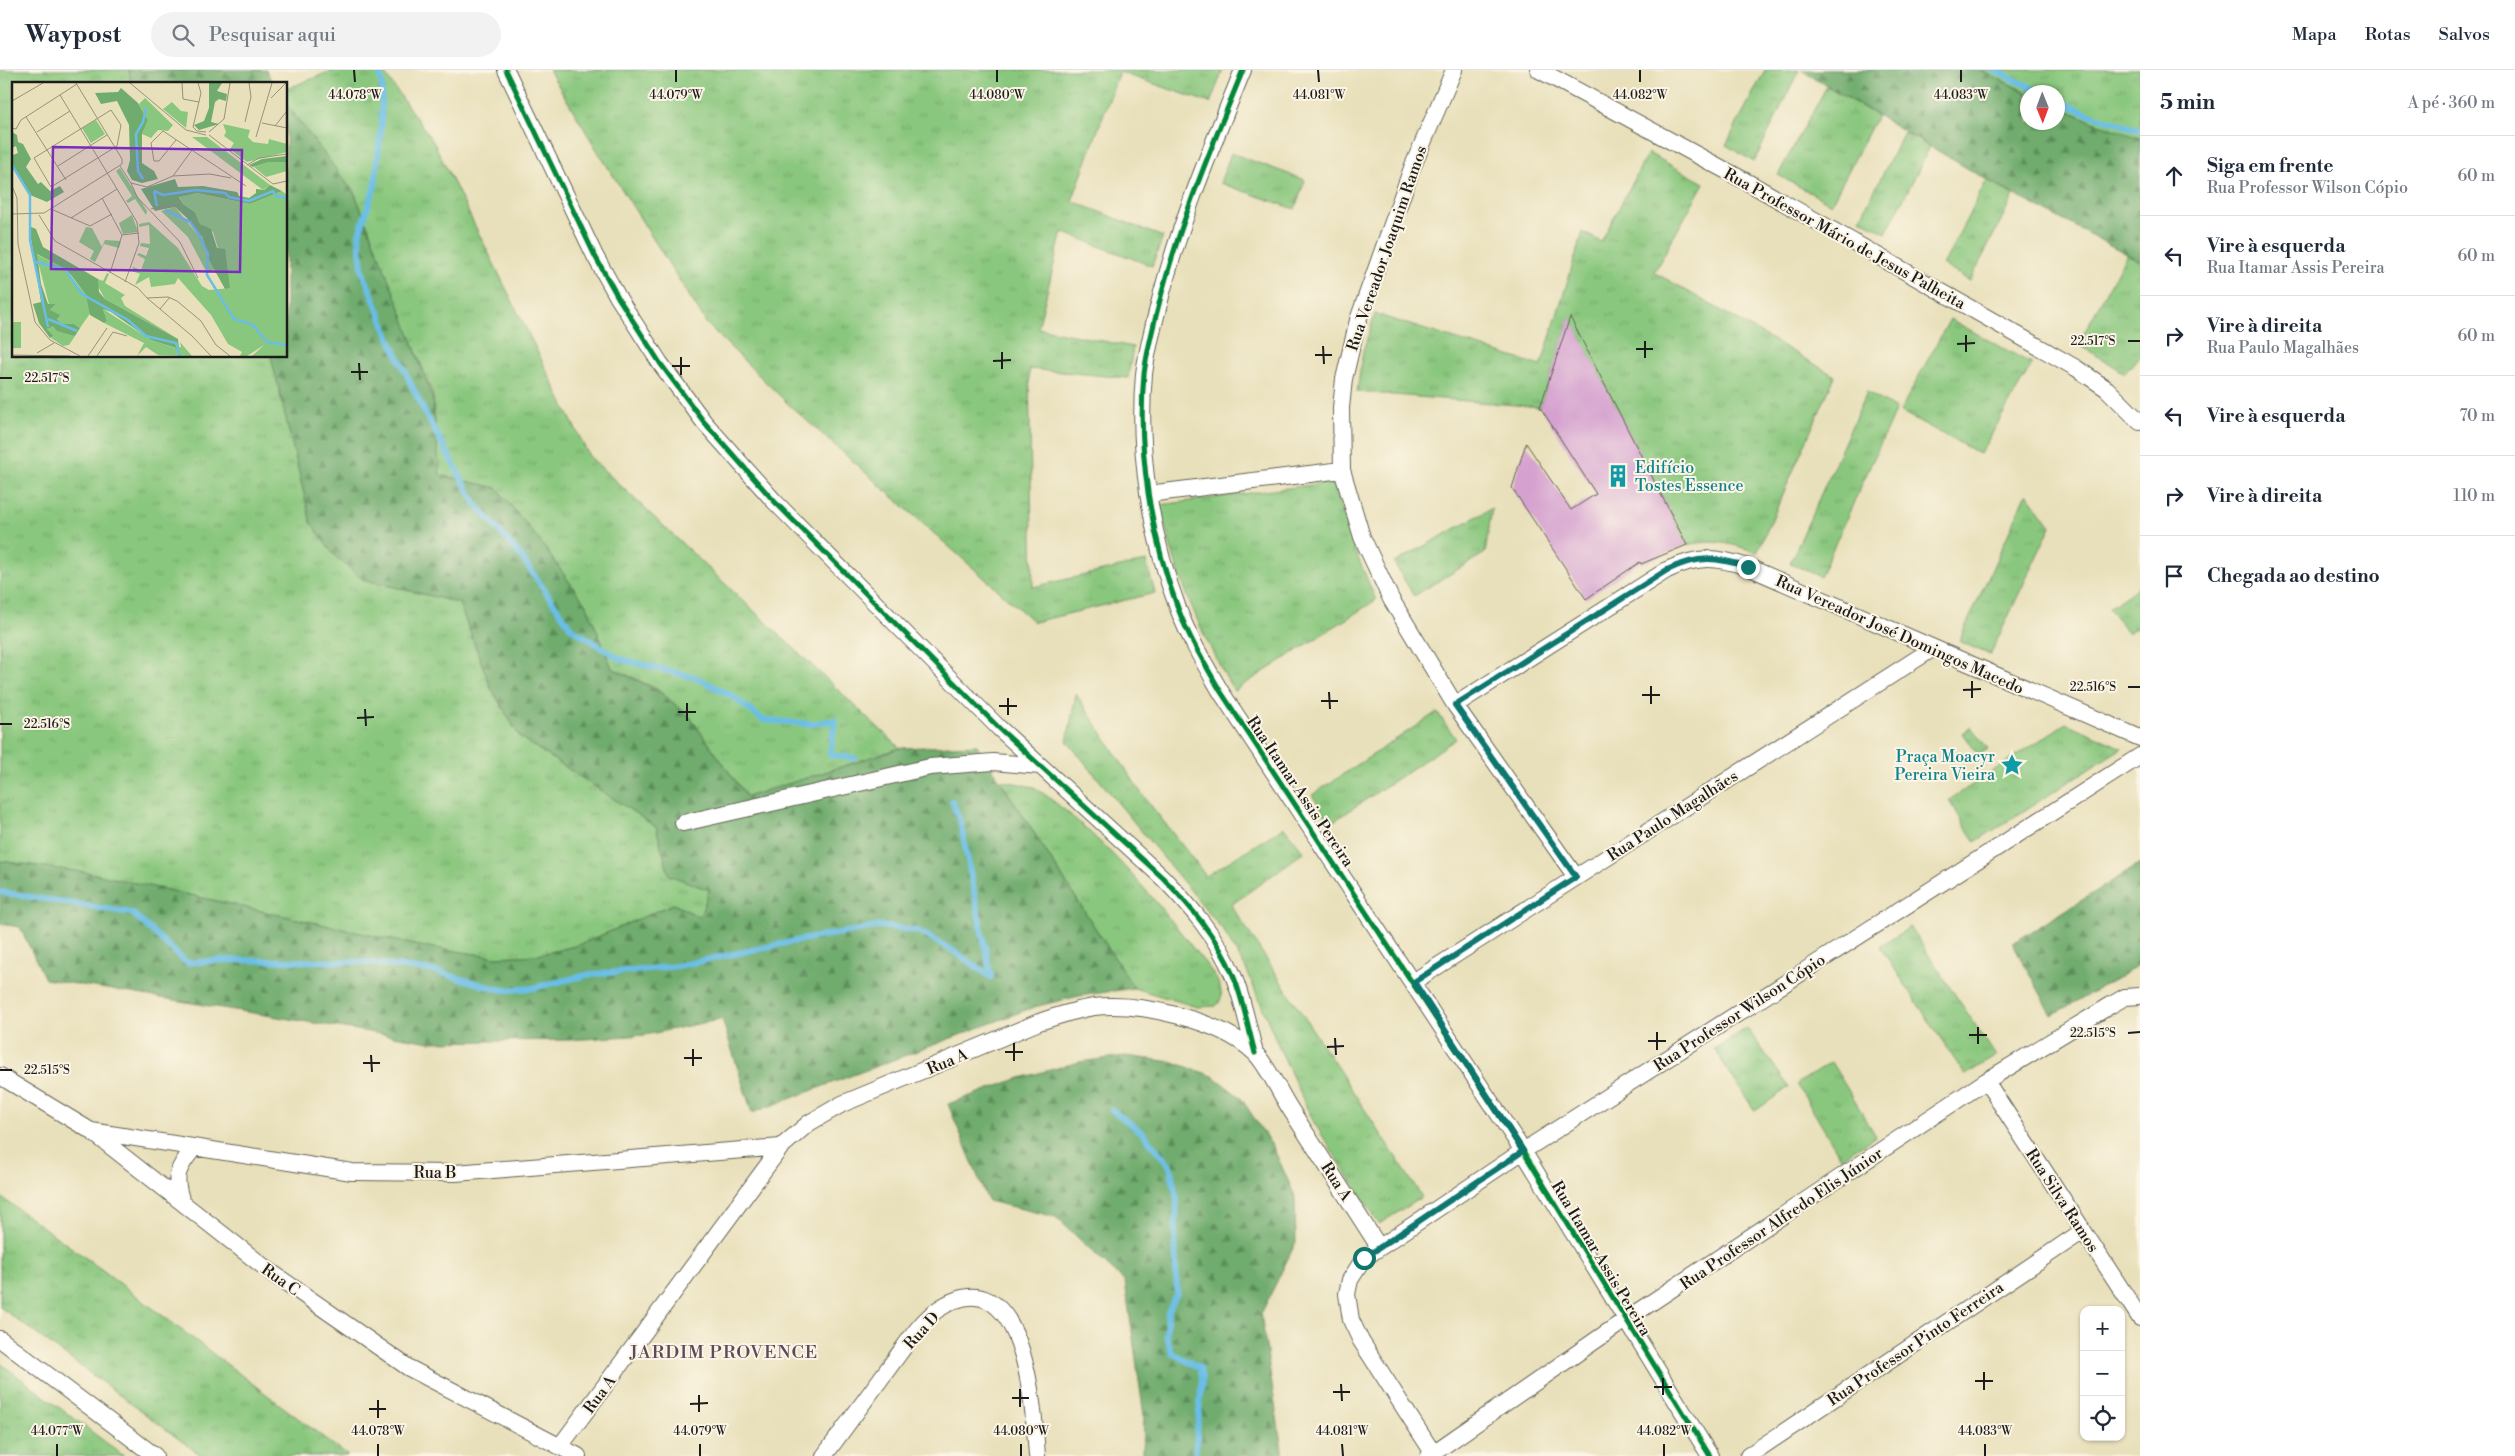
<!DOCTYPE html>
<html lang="pt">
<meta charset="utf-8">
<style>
body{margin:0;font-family:"Libre Bodoni",serif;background:#f2f2f3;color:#1f2937}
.controls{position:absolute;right:15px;bottom:15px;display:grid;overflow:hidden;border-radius:10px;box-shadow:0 1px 4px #0004}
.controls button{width:45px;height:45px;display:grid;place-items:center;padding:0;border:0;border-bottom:1px solid #e0e1e3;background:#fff;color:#1f2937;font:25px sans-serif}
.compass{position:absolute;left:2020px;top:15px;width:45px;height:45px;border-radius:50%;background:#fff;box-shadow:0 1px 4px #0004;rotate:179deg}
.stop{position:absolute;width:15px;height:15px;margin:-11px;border:4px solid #0f766e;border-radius:50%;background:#fff}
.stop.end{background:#0f766e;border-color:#fff;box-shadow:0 1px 5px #0008}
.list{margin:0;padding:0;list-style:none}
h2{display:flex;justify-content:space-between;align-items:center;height:65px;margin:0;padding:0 20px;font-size:21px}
h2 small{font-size:16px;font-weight:400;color:#747a83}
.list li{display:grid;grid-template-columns:32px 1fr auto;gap:15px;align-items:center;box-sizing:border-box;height:80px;padding:0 20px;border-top:1px solid #e0e1e3}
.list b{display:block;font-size:19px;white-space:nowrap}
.list p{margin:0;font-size:16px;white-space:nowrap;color:#747a83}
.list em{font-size:16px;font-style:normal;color:#747a83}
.icon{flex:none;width:28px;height:28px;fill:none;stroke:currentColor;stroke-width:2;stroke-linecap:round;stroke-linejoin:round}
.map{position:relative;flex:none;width:2140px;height:1386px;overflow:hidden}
header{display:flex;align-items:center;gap:30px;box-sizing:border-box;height:70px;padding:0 25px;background:#fff;border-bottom:1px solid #e0e1e3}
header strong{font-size:24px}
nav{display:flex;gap:28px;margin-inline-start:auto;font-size:18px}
.search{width:350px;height:45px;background:#f2f2f3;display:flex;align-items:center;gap:12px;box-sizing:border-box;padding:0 18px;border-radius:28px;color:#747a83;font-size:19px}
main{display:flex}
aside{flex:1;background:#fff}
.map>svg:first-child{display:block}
.grass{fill:url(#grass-tufts);stroke:#53724d}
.forest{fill:url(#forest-firs);stroke:#466444}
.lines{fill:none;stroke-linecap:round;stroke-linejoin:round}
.stream{stroke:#6abee6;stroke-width:6}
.building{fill:#d5a2d0}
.street-casing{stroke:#636153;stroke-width:18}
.street{stroke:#fff;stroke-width:16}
.cycleway-casing{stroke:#fcf5e5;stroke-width:8}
.cycleway{stroke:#00873e;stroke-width:5}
.route{stroke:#0f766e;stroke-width:6}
.ticks{fill:none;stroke:#1c1c1c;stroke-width:2}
.labels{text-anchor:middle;stroke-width:4;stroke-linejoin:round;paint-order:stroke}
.street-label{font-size:16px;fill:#1c1c1c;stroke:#fcf5e5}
.culture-label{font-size:16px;fill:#0d838f;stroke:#fcf5e5;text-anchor:start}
.neighbourhood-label{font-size:18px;letter-spacing:1px;fill:#5d4b5b;stroke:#fcf5e5}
.inset-river{fill:none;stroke:#6abee6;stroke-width:2.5}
.inset-road{fill:none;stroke:#96927b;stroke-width:1}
.view{fill:#7b2cbf;fill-opacity:0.15;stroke:#7b2cbf;stroke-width:2.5}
.inset-edge{fill:none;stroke:#1c1c1c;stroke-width:2.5}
.ticks-label{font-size:12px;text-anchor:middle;fill:#1c1c1c;stroke:#fcf5e5;stroke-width:4;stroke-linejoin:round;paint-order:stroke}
</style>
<header>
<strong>Waypost</strong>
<div class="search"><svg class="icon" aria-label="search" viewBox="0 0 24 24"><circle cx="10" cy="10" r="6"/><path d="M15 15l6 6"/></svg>Pesquisar aqui</div>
<nav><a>Mapa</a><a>Rotas</a><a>Salvos</a></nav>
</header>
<main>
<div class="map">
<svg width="2140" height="1386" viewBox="0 0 2140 1386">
<defs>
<pattern id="grass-tufts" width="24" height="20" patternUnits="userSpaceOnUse" patternTransform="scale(1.25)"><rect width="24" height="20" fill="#8ac77e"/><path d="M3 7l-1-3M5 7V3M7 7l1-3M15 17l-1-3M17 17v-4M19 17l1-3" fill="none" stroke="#76aa6c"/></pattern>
<pattern id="forest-firs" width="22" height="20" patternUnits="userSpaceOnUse" patternTransform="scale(1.25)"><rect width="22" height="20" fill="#6fac6d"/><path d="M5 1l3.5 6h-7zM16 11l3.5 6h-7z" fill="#5a8b59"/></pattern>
</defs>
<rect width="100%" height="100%" fill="#fcf5e5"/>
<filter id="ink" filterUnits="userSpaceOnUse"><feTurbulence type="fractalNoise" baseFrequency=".02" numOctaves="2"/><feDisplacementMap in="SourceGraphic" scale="10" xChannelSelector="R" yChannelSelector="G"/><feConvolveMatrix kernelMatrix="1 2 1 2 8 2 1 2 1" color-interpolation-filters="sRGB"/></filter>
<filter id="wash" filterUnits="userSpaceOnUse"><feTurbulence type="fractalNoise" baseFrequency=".0096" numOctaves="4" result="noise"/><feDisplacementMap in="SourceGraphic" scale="20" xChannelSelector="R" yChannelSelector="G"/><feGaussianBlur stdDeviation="1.12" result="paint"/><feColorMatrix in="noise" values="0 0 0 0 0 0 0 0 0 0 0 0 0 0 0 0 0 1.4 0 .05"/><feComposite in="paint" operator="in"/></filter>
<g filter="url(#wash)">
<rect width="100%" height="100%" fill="#e8e0ba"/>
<path class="grass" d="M0 0H129L131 14H14V286H271L311 453 362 509 459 533 491 618 520 667 656 757 669 805 709 820 701 847 673 834 579 875 538 885 496 887 420 876 90 803 0 791Z
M334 0H382L434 73 589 386 900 678 747 727 689 646 655 618 612 598 587 536 497 418 439 405 433 325 355 124 286 34V19Z
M549 0H1223L1210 33 1119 2 1072 131 1163 167 1152 196 1062 162 1038 258 1133 277 1128 308 1030 299 1029 304 1033 517 1146 491 1155 523 1034 552 787 333 707 254 597 80Z
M1765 0H1799L1754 92 1726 75Z
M1980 0H2140V69L2095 53 2058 36V22L2028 23Z
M1827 16 1877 46 1831 134 1778 105Z
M1904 62 1930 77 1886 163 1860 149Z
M1231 83 1305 110 1295 139 1220 113Z
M1648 83 1704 113 1654 202 1835 306 1757 483C1733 473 1713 469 1687 475L1570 248 1540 337 1357 322 1363 281 1375 244 1541 296 1583 162 1601 172Z
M1987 110 2014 125 1970 211 1943 195Z
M2127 184 2140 191V285L2125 303 2078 274Z
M1950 249 2032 294 1980 384 1900 341Z
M1867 322 1896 339 1820 507 1790 493Z
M1333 412 1356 483 1376 530 1234 621C1199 562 1175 502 1160 435Z
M2027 423 2051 456 1990 585 1959 571Z
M1492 438 1485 483 1414 526 1394 493Z
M2140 516V555L2128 563 2109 538Z
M1076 624 1142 724 1206 806 1284 757 1304 782 1231 835 1422 1127 1379 1154 1313 1051 1282 984 1246 899 1223 860 1067 671Z
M1437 642 1456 669 1331 753 1312 725Z
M2066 653 2122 678 1975 772 1949 730Z
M1971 657 1988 679 1978 685 1963 663Z
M1000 710 1034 717 1047 726C1102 768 1150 822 1192 877 1202 890 1219 907 1221 922 1222 928 1220 932 1216 936L1197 937 1134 918Z
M1910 857 1996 986 1965 1005 1880 877Z
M1747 958 1789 1017 1755 1041 1714 979Z
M1831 992 1876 1066 1841 1088 1797 1014Z
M0 1126 101 1199 348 1386H202L0 1237Z
M0 1293 124 1386H0Z"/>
<path class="forest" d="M129 0H266L273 14H131Z
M1801 0H1980L2027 23 2028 52H2058V36L2095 53 2140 68V191L1987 110Z
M286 34 355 124 402 243 433 330 440 405 497 418 539 470 587 536 612 598 660 622 689 646 747 727 900 678 977 675 1134 918 1079 926 1034 937 752 1043 722 949 645 965 569 970 430 972 45 909 20 857 0 854V791L90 803 420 876 496 887 538 885 579 875 673 834 700 847 709 820 669 805 656 757 520 667 491 618 459 533 362 509 334 485 311 453 271 286H286Z
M2140 794V895L2052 945 2013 873Z
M1125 986 1173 992 1213 1006 1241 1028 1273 1077 1295 1126 1296 1172 1261 1244 1283 1386H1143L1144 1346 1125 1212 1056 1147 988 1131 948 1034 1017 1009 1079 992Z"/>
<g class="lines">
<path class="stream" d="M379 0 382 15 381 59 375 115 359 164 362 200 391 272 423 339 475 433 520 485 571 558 620 589 697 608 732 626 763 650 811 654 835 650 830 685 855 688
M1994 0 2041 22
M2058 30 2089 44 2140 60
M952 731 960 751 991 907
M0 822 132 843 187 893 222 890 365 892 434 901 493 918 507 920 533 918 587 905 677 896 800 870 881 856 918 861 952 880 991 907
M1112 1040 1143 1063 1170 1096 1177 1130 1175 1168 1177 1223 1168 1242 1166 1266 1172 1283 1200 1298 1202 1309 1195 1386"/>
</g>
<g id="blocks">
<path class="building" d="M1570 247 1687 475 1641 494 1640 492 1586 529 1512 418 1526 373 1571 440 1596 424 1540 337Z"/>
</g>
</g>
<g filter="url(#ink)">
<use href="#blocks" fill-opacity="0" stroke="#636153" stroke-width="1"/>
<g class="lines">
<defs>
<path id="street" d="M506 0 595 186 619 229 660 293 704 352 774 431 999 658 1163 808C1191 837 1217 867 1233 905 1243 929 1248 957 1255 983
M1243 0C1212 76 1179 154 1159 234 1153 257 1147 281 1144 304 1137 383 1151 468 1179 541 1190 570 1206 596 1221 622L1523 1081 1710 1386
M1454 0 1412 98 1358 250 1344 309 1341 338 1342 400 1362 467 1391 529 1455 635 1576 807
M1539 0 1749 113 2076 298 2107 319 2140 352
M1148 424 1342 400
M1455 635 1667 500C1699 485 1716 487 1748 497L2140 668
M683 753 930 697 993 692 1040 696
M1413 912 1932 579
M0 1006 91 1061 268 1200 409 1298 578 1386
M1986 1011 2140 1248
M91 1061 352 1102 455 1103 781 1077
M182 1132C173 1107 177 1098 194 1078
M0 1269 155 1386
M561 1375 781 1077 809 1053 842 1034 1039 952C1057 946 1075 940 1094 937 1139 932 1221 950 1255 983 1267 995 1279 1021 1289 1037 1319 1084 1349 1131 1379 1177
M824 1386C847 1355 870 1323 893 1292 906 1275 920 1252 937 1240 1024 1181 1034 1336 1037 1386
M1429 1386 1625 1250 1986 1011 2111 935 2125 927 2140 926
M1435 1386 1361 1271 1351 1250 1347 1224 1350 1210 1364 1188 1523 1081 2140 686
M1748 1386 2083 1161"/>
</defs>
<use href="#street" class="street-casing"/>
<use href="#street" class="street"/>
<defs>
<path id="cycleway" d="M506 0 595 186 619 229 660 293 704 352 774 431 999 658 1163 808C1191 837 1217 867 1233 905 1243 929 1248 957 1255 983
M1243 0C1212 76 1179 154 1159 234 1153 257 1147 281 1144 304 1137 383 1151 468 1179 541 1190 570 1206 596 1221 622L1523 1081 1710 1386"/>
</defs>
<use href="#cycleway" class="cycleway-casing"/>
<use href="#cycleway" class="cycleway"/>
</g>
</g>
<g class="lines" filter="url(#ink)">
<path class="route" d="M1364 1188 1523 1081 1414 912 1576 807 1455 635 1667 500C1699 485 1716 487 1748 497"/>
</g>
<path class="ticks" d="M354 0 355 12M676 0V12M997 0V12M1318 0 1319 12M1640 0V12M1961 0V12M1966 265V282M1645 271V288M2128 271H2140M1957 274 1975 273M1323 276 1324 294M1636 279H1653M1002 282V299M1315 285H1332M681 287V305M993 291 1011 290M359 293 360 310M672 296H690M351 302H368M0 308H12M1972 611V628M1651 616V634M2128 617H2140M1963 620 1981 619M1329 622 1330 639M1642 625H1660M1008 628V645M1321 631H1338M687 633V651M999 636H1017M365 639 366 656M678 642H696M357 648 374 647M0 654H12M1978 957V974M1657 962V980M2128 963 2140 962M1969 965H1987M1335 968 1336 985M1648 971H1666M1014 973V991M1327 977 1344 976M693 979V996M1005 982H1023M371 985 372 1002M684 988H702M363 993H380M0 1000H12M1984 1302V1320M1663 1308V1325M1975 1311H1993M1341 1314 1342 1331M1654 1317H1672M1020 1319V1337M1333 1322H1350M699 1325V1342M1012 1328H1029M378 1330V1348M690 1334 708 1333M369 1339H386M57 1374V1386M378 1374V1386M700 1374V1386M1021 1374V1386M1342 1374 1343 1386M1664 1374V1386M1985 1374V1386"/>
<defs>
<symbol id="building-bare" viewBox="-9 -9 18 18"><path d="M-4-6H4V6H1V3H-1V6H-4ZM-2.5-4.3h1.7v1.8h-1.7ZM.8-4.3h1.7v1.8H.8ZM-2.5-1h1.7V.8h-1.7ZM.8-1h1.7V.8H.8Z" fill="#0f9aa8" stroke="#fcf5e5" stroke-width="2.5" paint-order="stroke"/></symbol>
<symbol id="sight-bare" viewBox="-9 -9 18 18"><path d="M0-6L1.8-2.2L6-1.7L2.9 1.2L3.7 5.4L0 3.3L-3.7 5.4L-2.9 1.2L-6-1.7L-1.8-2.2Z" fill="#0f9aa8" stroke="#fcf5e5" stroke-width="2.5" paint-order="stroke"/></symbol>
</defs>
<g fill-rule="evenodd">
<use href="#building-bare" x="1602" y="390" width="32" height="32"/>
<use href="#sight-bare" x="1996" y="679" width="32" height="32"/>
</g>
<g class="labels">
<g class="street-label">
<text transform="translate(1845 168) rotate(29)" y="6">Rua Professor Mário de Jesus Palheita</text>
<text transform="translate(1386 178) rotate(-71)" y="6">Rua Vereador Joaquim Ramos</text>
<text transform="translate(1900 564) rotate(24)" y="6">Rua Vereador José Domingos Macedo</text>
<text transform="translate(1301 721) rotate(56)" y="6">Rua Itamar Assis Pereira</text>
<text transform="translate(1672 745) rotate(-33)" y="6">Rua Paulo Magalhães</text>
<text transform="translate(1739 942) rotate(-33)" y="6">Rua Professor Wilson Cópio</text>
<text transform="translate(947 991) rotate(-23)" y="6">Rua A</text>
<text x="435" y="1108">Rua B</text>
<text transform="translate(1337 1111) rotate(57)" y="6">Rua A</text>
<text transform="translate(2063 1130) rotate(57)" y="6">Rua Silva Ramos</text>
<text transform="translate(1781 1148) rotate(-34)" y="6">Rua Professor Alfredo Elis Júnior</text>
<text transform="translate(1602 1188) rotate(59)" y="6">Rua Itamar Assis Pereira</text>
<text transform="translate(281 1209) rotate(35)" y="6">Rua C</text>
<text transform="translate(921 1260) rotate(-48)" y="6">Rua D</text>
<text transform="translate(1915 1273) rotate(-34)" y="6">Rua Professor Pinto Ferreira</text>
<text transform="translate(599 1324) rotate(-54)" y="6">Rua A</text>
</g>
<g class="culture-label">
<text x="1635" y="403">Edifício<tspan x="1635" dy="18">Tostes Essence</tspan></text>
<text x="1995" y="692" text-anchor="end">Praça Moacyr<tspan x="1995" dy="18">Pereira Vieira</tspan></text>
</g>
<g class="neighbourhood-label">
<text x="724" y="1288">JARDIM PROVENCE</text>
</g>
</g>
<g transform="translate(12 12)">
<rect width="275" height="275" fill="#e8e0ba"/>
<path d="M133 16 161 43 156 49 146 48 139 56 130 52 136 38 127 22ZM160 20 169 29 176 30 174 46 151 27ZM211 42 238 48 236 55 241 60 256 62 257 57 275 62V70L235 80 218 67 222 61 212 54 214 50ZM180 55H195L258 103 251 108ZM257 80H275V89L254 95 242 85ZM108 86 135 129 134 133 123 117 116 121 114 119 120 114 104 89ZM270 109 275 113V274H240L252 263 235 274H228L230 270 216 262 199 233 166 196 163 202 139 205 137 195 123 203 128 192 120 189 121 185 129 188 133 177 125 173 127 171 134 174 137 166 128 164 129 161 138 162 137 143 127 145V142L137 140 166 166 190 204 197 208 218 206 201 150 188 142 183 130 171 122 167 114 185 111 238 122ZM163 125 185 152 190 154 197 178 203 187 195 191 176 155 149 129ZM120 133 126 150 111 152 107 141ZM74 145 80 146 90 165 93 158 109 159 107 166 92 162 83 180 78 177 82 169 67 160ZM24 172 53 187 74 213 79 230 68 246 62 242H49L38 228 44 222H37ZM95 191 97 192 93 201 113 213 109 216 113 224 166 257 93 217 84 201 86 197 91 199ZM91 227 139 258 163 266 169 265 168 260 180 274 146 273 134 265 125 274 132 261 92 241 95 239ZM41 243 63 254 57 263 51 264 39 256 42 254 35 247Z" fill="#8ac77e"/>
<path d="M197 1H210L205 9 215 12 214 19 207 17 203 20 199 40 207 42 187 48 182 43 192 39 197 26ZM109 6 126 21 136 38 130 52V81L142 89 146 97 130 101 120 98 115 89 118 78 117 43 105 19 89 22 83 11 106 10ZM0 50 5 53 6 60 11 62 19 77 14 85 26 102 29 100 38 109 48 104 52 110 35 120 18 113 1 86V73L6 71 4 64 0 66ZM275 74V80H257L241 85 237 83 250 77ZM163 97 166 105 191 104 225 110 227 114 237 116 244 111V107L252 108 258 103 270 109 238 122 185 111 167 115 171 122 183 130 188 142 199 147 205 166 213 167 218 206 213 207 197 178 190 154 185 152 175 136 163 125 143 129 129 107ZM17 144 24 147 31 165 86 197 87 210 93 217 166 257 167 267 139 258 99 230 91 227 95 239 92 241 78 233 74 213 59 193 53 187 25 172 29 202 36 222H44L38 228 48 233 45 237 49 242H62L68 246 63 254 45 249 41 244 35 247 42 254 38 256 27 241 21 222 29 220Z" fill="#6fac6d"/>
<path d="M84 38 93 52 79 61 70 46Z" fill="#8ac77e"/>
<path d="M0 240H9V266H0Z" fill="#8ac77e"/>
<path class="inset-river" d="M0 83 18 113V158L36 245M131 97 126 89 124 52 131 40 134 26M142 109 151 113 184 108 213 111 217 115 237 119 261 109 264 114 275 116M142 109 145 124M153 128 178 140 186 151 196 172 195 193 222 237 241 243 255 260 275 263M24 180 53 187 70 212 116 238 134 254 164 261 168 274M36 237 65 249"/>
<path class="inset-road" d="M118 1 174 48 194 53M170 1 171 17 187 20M186 1 189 11 181 45 185 49 194 50M48 13 125 140 127 161 113 200M259 16 274 1M0 19 31 1M99 28 109 43 105 64 39 105 22 76ZM14 35 54 98M233 40 239 15 237 1M250 41 275 46M263 44 275 29M0 46 4 47 9 38 65 2M25 50 58 29M197 50 212 37 218 1M197 53 261 102 275 99M244 55 260 1M164 58 147 79H142L139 61 151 49 234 104M235 83 247 76 275 72M46 84 95 53M108 84 119 101 135 105 161 94 180 68M161 94 198 92 219 96M119 101 125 115 168 160 186 196M0 104 5 116 6 162 23 240 38 258 68 274M90 116 110 153 98 191M39 127 78 144 100 132M139 127 169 123M0 132 32 131 110 82V77L64 1M27 133 43 159 126 206 135 216M59 136 105 107M110 153 127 151M148 227 158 215M25 271 42 261M0 273 58 274M76 274 95 246M85 274 101 250 115 254M199 274 180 254 135 216 156 215 165 219 189 239 204 263 218 274"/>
<path class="view" d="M41 65 230 68 228 190 39 187Z"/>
<rect width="275" height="275" class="inset-edge"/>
</g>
<g class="ticks-label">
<text x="355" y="29">44.078°W</text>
<text x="676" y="29">44.079°W</text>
<text x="997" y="29">44.080°W</text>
<text x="1319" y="29">44.081°W</text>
<text x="1640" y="29">44.082°W</text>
<text x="1961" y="29">44.083°W</text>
<text x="2093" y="275">22.517°S</text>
<text x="47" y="312">22.517°S</text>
<text x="2093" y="621">22.516°S</text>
<text x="47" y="658">22.516°S</text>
<text x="2093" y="967">22.515°S</text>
<text x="47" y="1004">22.515°S</text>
<text x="57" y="1365">44.077°W</text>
<text x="378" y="1365">44.078°W</text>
<text x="700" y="1365">44.079°W</text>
<text x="1021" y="1365">44.080°W</text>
<text x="1342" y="1365">44.081°W</text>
<text x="1664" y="1365">44.082°W</text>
<text x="1985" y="1365">44.083°W</text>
</g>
</svg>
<div class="controls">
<button>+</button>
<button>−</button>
<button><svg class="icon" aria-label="locate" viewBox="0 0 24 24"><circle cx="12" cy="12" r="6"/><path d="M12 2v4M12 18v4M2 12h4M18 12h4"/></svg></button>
</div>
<svg class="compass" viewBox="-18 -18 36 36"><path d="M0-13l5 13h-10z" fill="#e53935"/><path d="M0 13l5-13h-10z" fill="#747a83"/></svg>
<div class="stop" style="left:1364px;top:1188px"></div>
<div class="stop end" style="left:1748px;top:497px"></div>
</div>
<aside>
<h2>5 min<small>A pé · 360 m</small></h2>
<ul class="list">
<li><svg class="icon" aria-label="ahead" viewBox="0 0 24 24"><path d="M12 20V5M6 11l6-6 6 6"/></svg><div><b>Siga em frente</b><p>Rua Professor Wilson Cópio</p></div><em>60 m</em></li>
<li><svg class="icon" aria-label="left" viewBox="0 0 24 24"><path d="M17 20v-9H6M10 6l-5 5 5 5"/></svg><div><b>Vire à esquerda</b><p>Rua Itamar Assis Pereira</p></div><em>60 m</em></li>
<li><svg class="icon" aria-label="right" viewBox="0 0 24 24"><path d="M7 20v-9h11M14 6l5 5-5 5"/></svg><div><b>Vire à direita</b><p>Rua Paulo Magalhães</p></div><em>60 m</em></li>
<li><svg class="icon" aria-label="left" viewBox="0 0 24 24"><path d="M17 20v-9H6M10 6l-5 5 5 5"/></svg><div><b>Vire à esquerda</b></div><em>70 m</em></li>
<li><svg class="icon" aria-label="right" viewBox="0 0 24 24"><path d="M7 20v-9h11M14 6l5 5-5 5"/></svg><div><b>Vire à direita</b></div><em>110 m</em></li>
<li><svg class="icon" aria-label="arrive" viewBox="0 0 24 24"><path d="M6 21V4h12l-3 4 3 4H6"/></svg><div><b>Chegada ao destino</b></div></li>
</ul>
</aside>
</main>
